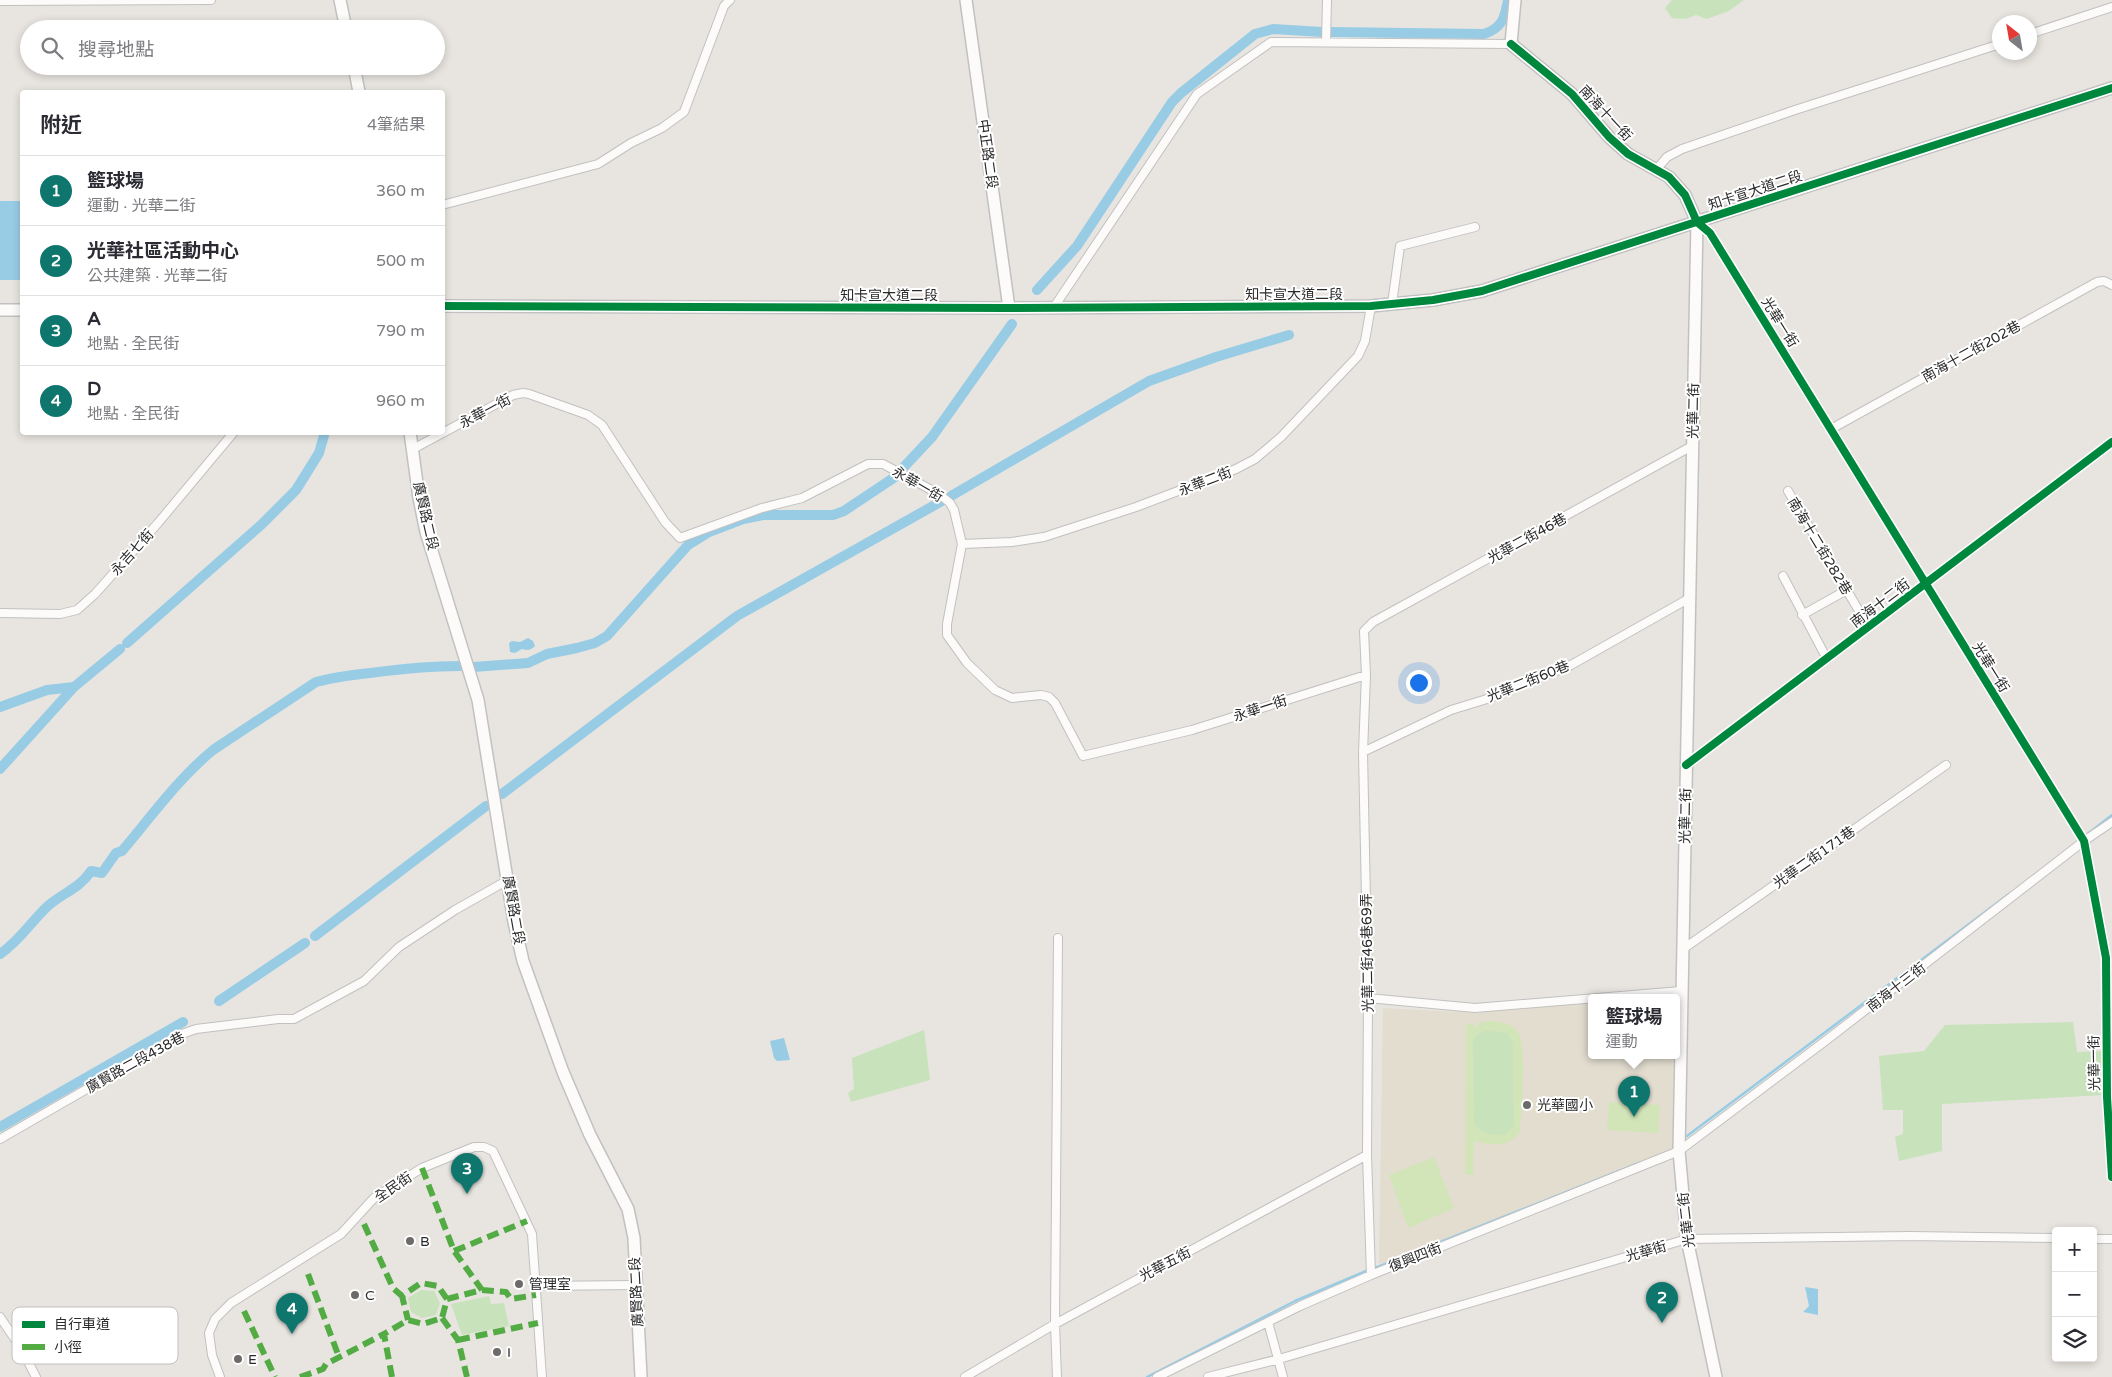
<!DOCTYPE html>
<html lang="zh-TW">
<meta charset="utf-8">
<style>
body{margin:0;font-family:"Varela Round","Noto Sans TC",sans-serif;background:#f2f2f3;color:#2b2b33}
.controls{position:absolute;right:15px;bottom:15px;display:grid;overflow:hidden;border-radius:5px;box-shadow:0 2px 8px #0003}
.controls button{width:45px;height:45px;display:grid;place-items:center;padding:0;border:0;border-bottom:1px solid #e1e1e2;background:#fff;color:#2b2b33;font:25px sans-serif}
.compass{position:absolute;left:1992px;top:15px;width:45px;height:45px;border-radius:50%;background:#fff;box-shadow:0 2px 8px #0003;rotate:329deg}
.you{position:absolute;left:1418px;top:682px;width:18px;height:18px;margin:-12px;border:4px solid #fff;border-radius:50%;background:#1a73e8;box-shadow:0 0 0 8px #1a73e833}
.badge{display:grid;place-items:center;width:32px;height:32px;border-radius:50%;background:#0f766e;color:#fff;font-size:16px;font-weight:700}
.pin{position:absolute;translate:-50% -41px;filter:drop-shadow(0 1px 2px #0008)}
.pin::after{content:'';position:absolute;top:26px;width:18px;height:15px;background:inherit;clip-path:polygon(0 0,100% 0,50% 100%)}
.popup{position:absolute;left:1588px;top:994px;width:92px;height:65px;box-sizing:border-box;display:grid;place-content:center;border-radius:5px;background:#fff;filter:drop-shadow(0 1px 4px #0005);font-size:16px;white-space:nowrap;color:#7c7c81}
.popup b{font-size:19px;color:#2b2b33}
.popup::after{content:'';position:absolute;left:50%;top:100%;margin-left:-10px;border:10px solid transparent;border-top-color:#fff}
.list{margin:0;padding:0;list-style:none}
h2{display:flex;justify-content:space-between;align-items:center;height:65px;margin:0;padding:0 20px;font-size:21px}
h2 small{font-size:16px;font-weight:400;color:#7c7c81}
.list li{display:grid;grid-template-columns:32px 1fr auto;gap:15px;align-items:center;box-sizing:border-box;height:70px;padding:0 20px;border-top:1px solid #e1e1e2}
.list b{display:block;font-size:19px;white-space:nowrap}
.list p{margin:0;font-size:16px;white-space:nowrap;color:#7c7c81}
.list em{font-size:16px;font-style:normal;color:#7c7c81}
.icon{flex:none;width:28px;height:28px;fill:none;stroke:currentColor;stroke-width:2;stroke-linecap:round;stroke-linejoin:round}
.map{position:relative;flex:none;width:2112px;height:1377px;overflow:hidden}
.search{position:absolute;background:#fff;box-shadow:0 2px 8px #0003;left:20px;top:20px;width:425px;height:55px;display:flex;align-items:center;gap:12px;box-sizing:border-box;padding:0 18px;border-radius:28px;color:#7c7c81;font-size:19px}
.panel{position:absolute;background:#fff;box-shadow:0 2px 8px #0003;left:20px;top:90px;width:425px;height:345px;border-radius:5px}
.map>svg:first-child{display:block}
.education{fill:#e2ddcf}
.green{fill:#c8e2bb}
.pitch{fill:#d2e5b9;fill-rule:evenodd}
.water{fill:#98cce5}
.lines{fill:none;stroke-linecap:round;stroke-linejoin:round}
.stream{stroke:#98cce5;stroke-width:2.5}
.canal{stroke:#98cce5;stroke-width:10}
.street-casing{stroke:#c1c1c1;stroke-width:10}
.secondary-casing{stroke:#c1c1c1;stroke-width:14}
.street{stroke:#fcfbfa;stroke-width:8}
.secondary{stroke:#fcfbfa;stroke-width:11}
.quiet{stroke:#53ab44;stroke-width:6;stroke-dasharray:12 6;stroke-linecap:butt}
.cycleway-casing{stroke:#fff;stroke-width:11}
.cycleway{stroke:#00873e;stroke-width:8}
.poi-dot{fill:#6c6b6a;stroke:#fff;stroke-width:2}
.labels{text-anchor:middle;stroke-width:4;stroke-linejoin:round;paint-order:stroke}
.street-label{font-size:14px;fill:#2a2a2a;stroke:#fff}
.poi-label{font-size:14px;fill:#2a2a2a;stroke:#fff;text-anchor:start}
.key{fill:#fff;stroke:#bfbfbf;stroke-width:1}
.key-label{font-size:14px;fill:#2a2a2a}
</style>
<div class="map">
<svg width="2112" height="1377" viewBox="0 0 2112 1377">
<rect width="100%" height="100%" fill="#e8e5e0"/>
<path class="education" d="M1591 999 1592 1056H1674L1673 1154 1379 1264 1383 1008 1477 1013Z"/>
<path class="green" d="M1672 0H1744L1729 11 1707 19 1696 15 1686 19 1672 18 1665 8Z
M2073 1022 2077 1052 2102 1051 2104 1095 1942 1104V1151L1899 1161 1895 1137 1903 1134V1110H1883L1879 1056 1924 1051 1945 1025Z
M924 1030 930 1080 851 1102 848 1093 854 1089 852 1058Z
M1488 1030 1508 1033 1513 1043 1514 1126 1505 1135C1493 1135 1480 1135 1474 1123L1473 1040 1480 1032Z
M421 1290 434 1291 440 1303 436 1315 422 1318 411 1312 408 1298Z
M489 1296 491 1304 504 1303 509 1326 462 1335 451 1304Z"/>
<path class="pitch" d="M1492 1021C1502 1022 1514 1024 1519 1034 1527 1050 1521 1112 1520 1132 1507 1149 1492 1145 1474 1141L1473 1175H1465L1466 1024 1474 1023V1029L1482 1022ZM1488 1030 1508 1033 1513 1043 1514 1126 1505 1135C1493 1135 1480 1135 1474 1123L1473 1040 1480 1032Z
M1609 1102 1660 1105 1658 1133 1607 1130Z
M1434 1157 1454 1208 1408 1228 1389 1175Z"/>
<path class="water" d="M0 201H22L21 280H0Z
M528 638 533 641 535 646C531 650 528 651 522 649L515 653 510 652 509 643 512 641 520 642Z
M784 1038 790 1060 777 1061 774 1058 770 1041Z
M1805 1287 1818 1289V1315L1803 1312 1809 1306Z"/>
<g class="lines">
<path class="stream" d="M2085 836 2112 815
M1687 1136 2009 894
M1375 1268 1639 1163
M1147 1377 1295 1301 1366 1271"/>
<path class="canal" d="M1329 32 1484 34C1502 28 1505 18 1508 0
M1037 290 1077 246 1172 102 1181 93 1255 34 1273 29 1322 32
M902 469 932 437 1012 324
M951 496 1149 381 1216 357 1289 335
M127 643 261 525 296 490 319 453 325 432
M474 667 528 663 547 654 577 648 595 643 607 636 688 545 709 532 743 519 763 515H833L844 511 895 477
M0 707 47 690 74 687
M0 769 74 687 120 649
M502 794 737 616 942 501
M315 936 486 806
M0 954C21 940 31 921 49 905 63 893 80 888 91 871L102 873 116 853 122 851C151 817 178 779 213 750L316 682C334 677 352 675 370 673 400 669 430 666 460 666
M219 1001 305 943
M0 1127 183 1022"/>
<defs>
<path id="street" d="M0 1 211 0
M2030 34 2112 7
M1326 42 1327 0
M1656 170 1667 157 1682 149 1795 110 2000 44
M442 205 598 164 631 143 662 128 684 112 724 6 730 0
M1697 222 1710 233 2084 841 2106 958 2107 1097 2112 1177
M1392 304 1400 246 1475 227
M1054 307 1197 94 1271 42 1511 44
M1831 429 2097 282 2104 281 2112 285
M413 449 513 395 523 393 529 394 588 415 602 425 665 522 680 538 762 508 802 498 868 464H883L939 494 950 503 954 510 962 544 947 624V635L967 663 995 690 1012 698 1041 695 1049 697 1055 703 1083 756 1192 730 1366 675
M1788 491 1868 626
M962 544 1012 542 1044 537 1136 507 1236 469 1255 459 1281 437 1358 356 1365 341 1371 306
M1783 576 1827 659
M0 613 60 614 77 610 95 594 158 523 234 432
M1802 615 1847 590
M1363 752 1451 710 1487 699 1571 665 1688 599
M1686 765 2112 442
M1683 949 1946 765
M1368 998 1475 1008 1681 991
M0 1139 182 1034 196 1029 278 1019H294L364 981 399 947 455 910 508 880
M2093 1239H2112
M1371 1275 1367 1155 1368 998 1363 752 1366 675 1364 631 1373 622 1692 446
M536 1286 635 1285
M0 1317 21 1348 36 1377
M1268 1322 1283 1377
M220 1377 212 1355 209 1333 215 1319 231 1303 341 1234 374 1198 422 1168 474 1147H484L493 1151 532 1234 542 1377
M965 1377 1055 1324 1367 1155
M1057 1377 1055 1324 1058 938
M1157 1377 1300 1306 1371 1275 1679 1151 1824 1042 2084 841 2112 822
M1208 1377 1279 1359 1687 1239 1910 1236 2056 1238"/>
<path id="secondary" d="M340 0 346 29
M966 0 1009 308
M1515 0 1511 44 1572 94 1609 137 1628 154 1669 177 1685 195 1697 222 1679 1151 1687 1239 1716 1377
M354 66 359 92
M442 306 1009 308 1371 306 1433 300 1482 291 2112 88
M0 310H22
M410 432 419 498 426 532 478 700 514 922 523 961 563 1072 590 1135 628 1209 634 1238 641 1377"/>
</defs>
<use href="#street" class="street-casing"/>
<use href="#secondary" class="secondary-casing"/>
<use href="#street" class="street"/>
<use href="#secondary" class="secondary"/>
<path class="quiet" d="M422 1168 454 1251 482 1290
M364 1224 393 1288 402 1296
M454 1251 527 1221
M308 1274 339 1357
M447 1299 482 1290 506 1292 511 1299 536 1295
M244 1311 275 1377
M442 1318 458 1340 467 1377
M458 1340 538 1323
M300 1377 323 1369 326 1364 384 1334
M392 1377 384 1334 408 1320 423 1324 442 1318 447 1299 438 1286 421 1283 402 1296 408 1320"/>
<defs>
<path id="cycleway" d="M1511 44 1572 94 1609 137 1628 154 1669 177 1685 195 1697 222 1710 233 2084 841 2106 958 2107 1097 2112 1177
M442 306 1009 308 1371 306 1433 300 1482 291 2112 88
M1686 765 2112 442"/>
</defs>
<use href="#cycleway" class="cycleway-casing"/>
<use href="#cycleway" class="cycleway"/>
</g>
<g class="poi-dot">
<circle cx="1527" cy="1105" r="5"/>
<circle cx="410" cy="1241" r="5"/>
<circle cx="519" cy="1284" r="5"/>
<circle cx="355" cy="1295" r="5"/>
<circle cx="497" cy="1352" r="5"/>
<circle cx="238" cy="1359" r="5"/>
</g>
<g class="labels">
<g class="street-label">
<text transform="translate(1606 113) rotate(47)" y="5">南海十一街</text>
<text transform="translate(988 154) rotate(82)" y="5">中正路二段</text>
<text transform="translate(1755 190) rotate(-18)" y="5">知卡宣大道二段</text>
<text x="1294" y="299">知卡宣大道二段</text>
<text x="889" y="300">知卡宣大道二段</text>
<text transform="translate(1780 322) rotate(58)" y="5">光華一街</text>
<text transform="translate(1971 351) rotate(-29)" y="5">南海十二街202巷</text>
<text transform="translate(485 411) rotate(-28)" y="5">永華一街</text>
<text transform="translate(1693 411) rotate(-89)" y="5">光華二街</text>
<text transform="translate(1205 481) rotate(-21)" y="5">永華二街</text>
<text transform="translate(918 484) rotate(30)" y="5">永華一街</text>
<text transform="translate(426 516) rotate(77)" y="5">廣賢路二段</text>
<text transform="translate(1527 538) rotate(-29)" y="5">光華二街46巷</text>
<text transform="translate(1820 546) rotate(59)" y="5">南海十二街282巷</text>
<text transform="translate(132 552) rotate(-48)" y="5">永吉七街</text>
<text transform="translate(1880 603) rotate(-37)" y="5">南海十二街</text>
<text transform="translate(1991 667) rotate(58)" y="5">光華一街</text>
<text transform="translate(1528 681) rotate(-22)" y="5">光華二街60巷</text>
<text transform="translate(1260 708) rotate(-18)" y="5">永華一街</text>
<text transform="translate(1685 816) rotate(-89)" y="5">光華二街</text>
<text transform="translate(1814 857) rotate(-35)" y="5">光華二街171巷</text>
<text transform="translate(514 910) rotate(80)" y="5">廣賢路二段</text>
<text transform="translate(1367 953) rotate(-91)" y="5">光華二街46巷69弄</text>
<text transform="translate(1896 987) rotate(-38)" y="5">南海十三街</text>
<text transform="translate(135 1062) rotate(-29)" y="5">廣賢路二段438巷</text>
<text transform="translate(2094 1063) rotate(-91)" y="5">光華一街</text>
<text transform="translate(393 1187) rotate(-34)" y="5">全民街</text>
<text transform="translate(1686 1220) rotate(-97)" y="5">光華二街</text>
<text transform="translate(1646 1251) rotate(-16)" y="5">光華街</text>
<text transform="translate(1415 1257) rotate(-22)" y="5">復興四街</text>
<text transform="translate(1165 1264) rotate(-28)" y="5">光華五街</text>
<text transform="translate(636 1292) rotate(-93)" y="5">廣賢路二段</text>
</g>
<g class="poi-label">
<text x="1537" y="1110">光華國小</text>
<text x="420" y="1246">B</text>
<text x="529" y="1289">管理室</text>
<text x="365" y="1300">C</text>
<text x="507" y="1357">I</text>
<text x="248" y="1364">E</text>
</g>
</g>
<rect x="12" y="1307" width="166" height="57" rx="8" class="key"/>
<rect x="22" y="1321" width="23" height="7" fill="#00873e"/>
<rect x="22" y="1344" width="23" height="6" fill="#53ab44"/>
<g class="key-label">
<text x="54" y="1329">自行車道</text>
<text x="54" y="1352">小徑</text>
</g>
</svg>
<div class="controls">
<button>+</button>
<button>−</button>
<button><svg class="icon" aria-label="layers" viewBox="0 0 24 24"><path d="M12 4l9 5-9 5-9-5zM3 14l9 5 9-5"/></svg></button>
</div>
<svg class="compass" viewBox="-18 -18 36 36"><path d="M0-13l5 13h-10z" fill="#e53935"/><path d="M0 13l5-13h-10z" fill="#7c7c81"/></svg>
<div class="you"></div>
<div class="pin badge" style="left:1634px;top:1117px">1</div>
<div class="popup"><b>籃球場</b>運動</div>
<div class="pin badge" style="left:1662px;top:1323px">2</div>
<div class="pin badge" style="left:467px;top:1194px">3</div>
<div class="pin badge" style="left:292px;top:1334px">4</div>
<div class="search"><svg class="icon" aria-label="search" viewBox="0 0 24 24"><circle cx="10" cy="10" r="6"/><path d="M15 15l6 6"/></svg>搜尋地點</div>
<section class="panel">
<h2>附近<small>4筆結果</small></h2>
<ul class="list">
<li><span class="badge">1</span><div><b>籃球場</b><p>運動 · 光華二街</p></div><em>360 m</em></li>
<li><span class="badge">2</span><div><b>光華社區活動中心</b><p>公共建築 · 光華二街</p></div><em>500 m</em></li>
<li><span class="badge">3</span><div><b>A</b><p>地點 · 全民街</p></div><em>790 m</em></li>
<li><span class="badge">4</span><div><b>D</b><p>地點 · 全民街</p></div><em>960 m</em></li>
</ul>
</section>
</div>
